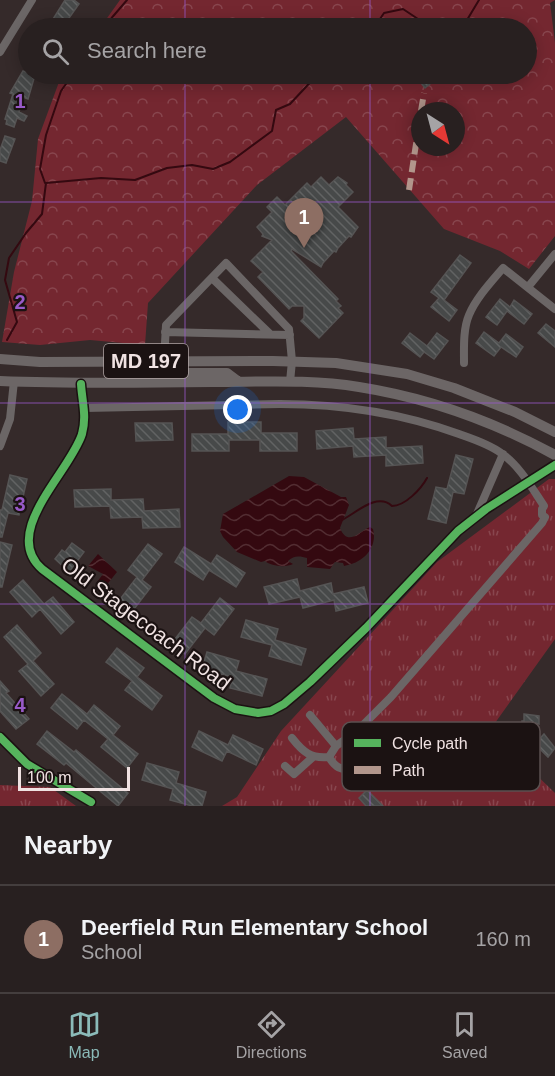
<!DOCTYPE html>
<style>
body{margin:0;font-family:Helvetica,sans-serif;background:#342d2d;color:#f1f3f6}
.compass{position:absolute;left:411px;top:102px;width:54px;height:54px;border-radius:50%;background:#282020;box-shadow:0 3px 15px #0003;rotate:144deg}
.scale{position:absolute;left:18px;bottom:15px;width:112px;box-sizing:border-box;padding-left:6px;border:3px solid #f0e2e2;border-top:0;font-size:16px;line-height:21px;white-space:nowrap;color:#f0e2e2;-webkit-text-stroke:4px #1b1212;paint-order:stroke}
.you{position:absolute;left:238px;top:410px;width:21px;height:21px;margin:-15px;border:4px solid #fff;border-radius:50%;background:#1a73e8;box-shadow:0 0 0 9px #1a73e833}
.badge{display:grid;place-items:center;width:39px;height:39px;border-radius:50%;background:#8bbbb9;color:#fff;font-size:20px;font-weight:700}
.pin{position:absolute;translate:-50% -50px;filter:drop-shadow(0 2px 3px #0008)}
.pin::after{content:'';position:absolute;top:32px;width:21px;height:18px;background:inherit;clip-path:polygon(0 0,100% 0,50% 100%)}
.list{margin:0;padding:0;list-style:none}
h2{display:flex;justify-content:space-between;align-items:center;height:78px;margin:0;padding:0 24px;font-size:26px}
h2 small{font-size:20px;font-weight:400;color:#a5a3a5}
.list li{display:grid;grid-template-columns:39px 1fr auto;gap:18px;align-items:center;box-sizing:border-box;height:108px;padding:0 24px;border-top:2px solid #443e3e}
.list b{display:block;font-size:22px;white-space:nowrap}
.list p{margin:0;font-size:20px;white-space:nowrap;color:#a5a3a5}
.list em{font-size:20px;font-style:normal;color:#a5a3a5}
.icon{flex:none;width:33px;height:33px;fill:none;stroke:currentColor;stroke-width:2;stroke-linecap:round;stroke-linejoin:round}
.map{position:relative;flex:none;width:555px;height:806px;overflow:hidden}
.search{position:absolute;background:#282020;box-shadow:0 3px 15px #0003;left:18px;right:18px;top:18px;height:66px;display:flex;align-items:center;gap:15px;box-sizing:border-box;padding:0 21px;border-radius:33px;color:#a5a3a5;font-size:22px}
.sheet{height:186px;background:#282020}
nav{display:flex;justify-content:space-around;align-items:center;box-sizing:border-box;height:84px;border-top:2px solid #443e3e;background:#282020;font-size:16px;color:#a5a3a5}
nav a{display:grid;justify-items:center;gap:3px}
nav .on{color:#8bbbb9}
.map>svg:first-child{display:block}
.forest{fill:url(#forest-crowns);fill-rule:evenodd}
.park{fill:url(#park-tufts)}
.water{fill:url(#water-waves)}
.lines{fill:none;stroke-linecap:round;stroke-linejoin:round}
.stream{stroke:#340910;stroke-width:2}
.building{fill:url(#building-back-hatch);stroke:#555454;stroke-width:1.5}
.minor{stroke:#6b6666;stroke-width:8}
.major{stroke:#6c6666;stroke-width:10}
.quiet{stroke:#b2968c;stroke-width:6;stroke-dasharray:12 6;stroke-linecap:butt}
.cycleway-casing{stroke:#1b1212;stroke-width:11}
.cycleway{stroke:#56b35d;stroke-width:8}
.grid{fill:none;stroke:#985ac8;stroke-width:1.5;stroke-opacity:0.55}
.labels{text-anchor:middle;stroke-width:4.5;stroke-linejoin:round;paint-order:stroke}
.shield{fill:#1b1212;stroke:#b0a4a4;stroke-width:1.5}
.shield-label{font-size:20px;font-weight:bold;fill:#f0e2e2}
.street-label{font-size:21px;fill:#f0e2e2;stroke:#1b1212}
.key{fill:#1b1212;stroke:#5b5050;stroke-width:1.5}
.key-label{font-size:16px;fill:#f0e2e2}
.grid-label{font-size:20px;text-anchor:middle;font-weight:bold;fill:#985ac8;stroke:#1b1212;stroke-width:4.5;stroke-linejoin:round;paint-order:stroke}
</style>
<div class="map">
<svg width="555" height="806" viewBox="0 0 555 806">
<defs>
<pattern id="forest-crowns" width="20" height="18" patternUnits="userSpaceOnUse" patternTransform="scale(1.5)"><rect width="20" height="18" fill="#742730"/><path d="M2 6a3 3 0 1 1 6 0M12 15a3 3 0 1 1 6 0" fill="none" stroke="#88464e"/></pattern>
<pattern id="park-tufts" width="24" height="20" patternUnits="userSpaceOnUse" patternTransform="scale(1.5)"><rect width="24" height="20" fill="#742730"/><path d="M3 7l-1-3M5 7V3M7 7l1-3M15 17l-1-3M17 17v-4M19 17l1-3" fill="none" stroke="#88464e"/></pattern>
<pattern id="water-waves" width="16" height="10" patternUnits="userSpaceOnUse" patternTransform="scale(1.5)"><rect width="16" height="10" fill="#340910"/><path d="M0 5q4-4 8 0t8 0" fill="none" stroke="#522d32"/></pattern>
<pattern id="building-back-hatch" width="6" height="6" patternUnits="userSpaceOnUse" patternTransform="scale(1.5)"><rect width="6" height="6" fill="#474949"/><path d="M-1 5l2 2M0 0l6 6M5-1l2 2" fill="none" stroke="#626363"/></pattern>
</defs>
<rect width="100%" height="100%" fill="#352a2a"/>
<path class="forest" d="M120 0H555L550 3 555 43V236L529 269 500 251 444 229 346 117 257 185 148 303 145 345 90 340 40 345 2 342 14 272 32 201 38 139 59 82 66 74H526V28H100ZM420 111H456V147H420Z"/>
<path class="park" d="M549 479H555V639L490 730 555 793V806H222L237 797 281 731 437 562Z
M0 785 50 787 76 806H0Z"/>
<path class="water" d="M289 476 304 477 341 497H346L349 505 340 528C348 547 358 532 370 527L373 529C378 548 363 563 344 566L343 563 335 562 330 569 307 567V558C300 556 294 555 288 561L293 564C285 568 271 566 265 561L261 562 237 552 223 537 220 531 223 514Z
M98 554 117 572 105 587 97 582 103 574 88 566Z"/>
<g class="lines">
<path class="stream" d="M103 28 127 0
M374 28 384 13 403 9 418 19 467 20 479 0
M45 183 40 169 46 135 61 91 73 74
M7 340 17 322 5 280 9 258 26 233 42 214 46 183 101 178 135 180 167 168 192 165 213 169 230 162 272 131 276 110 290 104 318 74
M342 520C356 513 377 492 392 506 405 506 421 489 427 478"/>
</g>
<path class="building" d="M65 0H74L79 4 62 28H50L52 26 50 24Z
M23 71 35 75 28 99 23 97 19 112 27 116 24 121 17 118 14 127 6 124 7 120 5 119 13 94 10 93Z
M422 74H442L425 88 417 78Z
M5 136 15 139 6 163 0 161V150Z
M321 177 329 185 338 177 347 183 346 185 353 192 338 207 358 227 351 237 349 236 338 248 336 252 334 251 323 263 321 267 292 249 291 251 338 299 336 301 341 306 338 308 343 313 319 338 301 321 304 318V306H292L289 309 258 277 263 272 251 261 272 240 262 236 263 234 257 227 272 212 267 207 277 197 285 205 307 183 311 187Z
M460 255 471 263 444 300 457 310 449 321 431 307 439 298 431 292Z
M500 299 510 307 514 300 532 314 524 324 507 311 497 325 486 317Z
M546 324 555 331V347L538 333Z
M484 332 499 343 506 334 523 347 516 357 501 347 494 356 476 343Z
M410 333 427 346 437 333 448 341 434 359 424 352 420 357 402 343Z
M228 422H261V433H297V451H260V440H229V451H192V434H228Z
M135 423H172L173 440 136 441Z
M353 428 354 439 386 437V448L422 446 423 463 386 466V455L354 457 353 446 317 449 316 431Z
M456 455 473 459 464 494 453 492 446 523 428 519 436 487 447 489Z
M10 475 27 479 19 515 8 513 2 537H0V510H2Z
M111 489V500L143 499 144 511 179 509 180 527 143 528 142 517 111 518 110 506 75 507 74 490Z
M0 542 12 545 2 587H0Z
M72 543 84 552 69 572 55 559 62 550 65 552Z
M148 544 162 554 142 580 151 587 131 613 118 602 137 577 128 570Z
M184 547 211 564 217 555 245 573 236 587 209 570 203 580 175 562Z
M297 579 300 591 331 583 333 594 364 587 368 603 336 611 334 600 303 608 300 597 269 604 264 587Z
M23 580 44 604 53 597 74 622 61 634 40 609 32 617 10 592Z
M220 598 234 609 214 635 205 628 185 654 172 643 192 617 201 623Z
M246 620 278 629 275 640 306 649 301 665 269 656 272 645 241 637Z
M17 625 41 653 33 661 54 684 41 696 19 671 28 664 4 637Z
M117 648 144 668 137 677 162 696 152 710 125 690 132 681 106 662Z
M207 652 239 661 236 671 267 679 262 696 230 688 233 677 202 669Z
M0 681 9 691 6 693 29 719 16 729 0 711Z
M62 694 87 714 94 705 120 726 113 735 138 754 127 768 101 747 108 739 84 720 77 729 51 708Z
M524 714 539 716V724L535 723 534 735 522 733V721H524Z
M47 731 74 752 76 750 128 793 118 806 66 763 64 765 37 744Z
M199 731 228 745 233 735 263 749 256 765 227 751 222 761 192 747Z
M544 734 555 748 548 757 535 744Z
M147 763 179 772 176 783 206 792 202 806H192L170 800 173 789 142 780Z
M367 790 383 806H366L359 798Z"/>
<g class="lines">
<path class="minor" d="M0 52 32 0
M212 278 270 334
M528 287 555 254
M165 332 290 335
M164 361 166 325 226 263 289 329 292 361 290 382
M464 363C464 348 463 329 469 315 476 298 491 282 503 268L555 309
M81 384C82 401 87 416 82 434 70 472 0 532 42 569L214 698 235 709 258 713 271 711 284 704 310 682 366 628 458 531 486 509 555 465
M85 408 280 404C342 404 401 413 459 434 473 439 489 444 501 453 519 465 532 488 544 506L542 509V515L545 517 542 523 391 697 357 731
M0 446 10 419 14 381
M476 516 503 454
M310 715 336 746
M357 731 360 761 352 768C341 771 335 767 329 757L336 746Z
M0 737 27 764 91 802
M292 738C303 752 311 759 329 757
M360 761 369 783
M285 766 294 774 313 757"/>
<path class="major" d="M0 359 40 362 273 361 336 363 407 374 454 388 515 412 555 432
M164 361 178 373H227L239 382
M0 381C71 384 142 383 213 382 262 382 311 379 359 387 429 398 493 421 555 455"/>
<path class="quiet" d="M421 111 424 93
M409 190 420 118"/>
<defs>
<path id="cycleway" d="M81 384C82 401 87 416 82 434 70 472 0 532 42 569L214 698 235 709 258 713 271 711 284 704 310 682 366 628 458 531 486 509 555 465
M0 737 27 764 91 802"/>
</defs>
<use href="#cycleway" class="cycleway-casing"/>
<use href="#cycleway" class="cycleway"/>
</g>
<path class="grid" d="M185 0V28M370 0V28M185 74V806M370 74V806M0 202H555M0 403H555M0 604H555"/>
<g class="labels">
<rect class="shield" x="104" y="344" width="84" height="34" rx="4.5"/>
<g class="shield-label">
<text x="146" y="368">MD 197</text>
</g>
<g class="street-label">
<text transform="translate(146 624) rotate(37)" y="7">Old Stagecoach Road</text>
</g>
</g>
<rect x="342" y="722" width="198" height="69" rx="9" class="key"/>
<rect x="354" y="739" width="27" height="8" fill="#56b35d"/>
<rect x="354" y="766" width="27" height="8" fill="#b2968c"/>
<g class="key-label">
<text x="392" y="749">Cycle path</text>
<text x="392" y="776">Path</text>
</g>
<g class="grid-label">
<text x="20" y="108">1</text>
<text x="20" y="309">2</text>
<text x="20" y="511">3</text>
<text x="20" y="712">4</text>
</g>
</svg>
<svg class="compass" viewBox="-18 -18 36 36"><path d="M0-13l5 13h-10z" fill="#e53935"/><path d="M0 13l5-13h-10z" fill="#a5a3a5"/></svg>
<div class="scale">100 m</div>
<div class="you"></div>
<div class="pin badge" style="left:304px;top:248px;background:#8d6e63">1</div>
<div class="search"><svg class="icon" aria-label="search" viewBox="0 0 24 24"><circle cx="10" cy="10" r="6"/><path d="M15 15l6 6"/></svg>Search here</div>
</div>
<section class="sheet">
<h2>Nearby<small></small></h2>
<ul class="list">
<li><span class="badge" style="background:#8d6e63">1</span><div><b>Deerfield Run Elementary School</b><p>School</p></div><em>160 m</em></li>
</ul>
</section>
<nav>
<a class="on"><svg class="icon" aria-label="map" viewBox="0 0 24 24"><path d="M3 6l6-2 6 2 6-2v14l-6 2-6-2-6 2zM9 4v14M15 6v14"/></svg>Map</a>
<a><svg class="icon" aria-label="directions" viewBox="0 0 24 24"><path d="M12 3l9 9-9 9-9-9zM9 14v-3h6M13 9l2 2-2 2"/></svg>Directions</a>
<a><svg class="icon" aria-label="saved" viewBox="0 0 24 24"><path d="M7 4h10v16l-5-4-5 4z"/></svg>Saved</a>
</nav>
